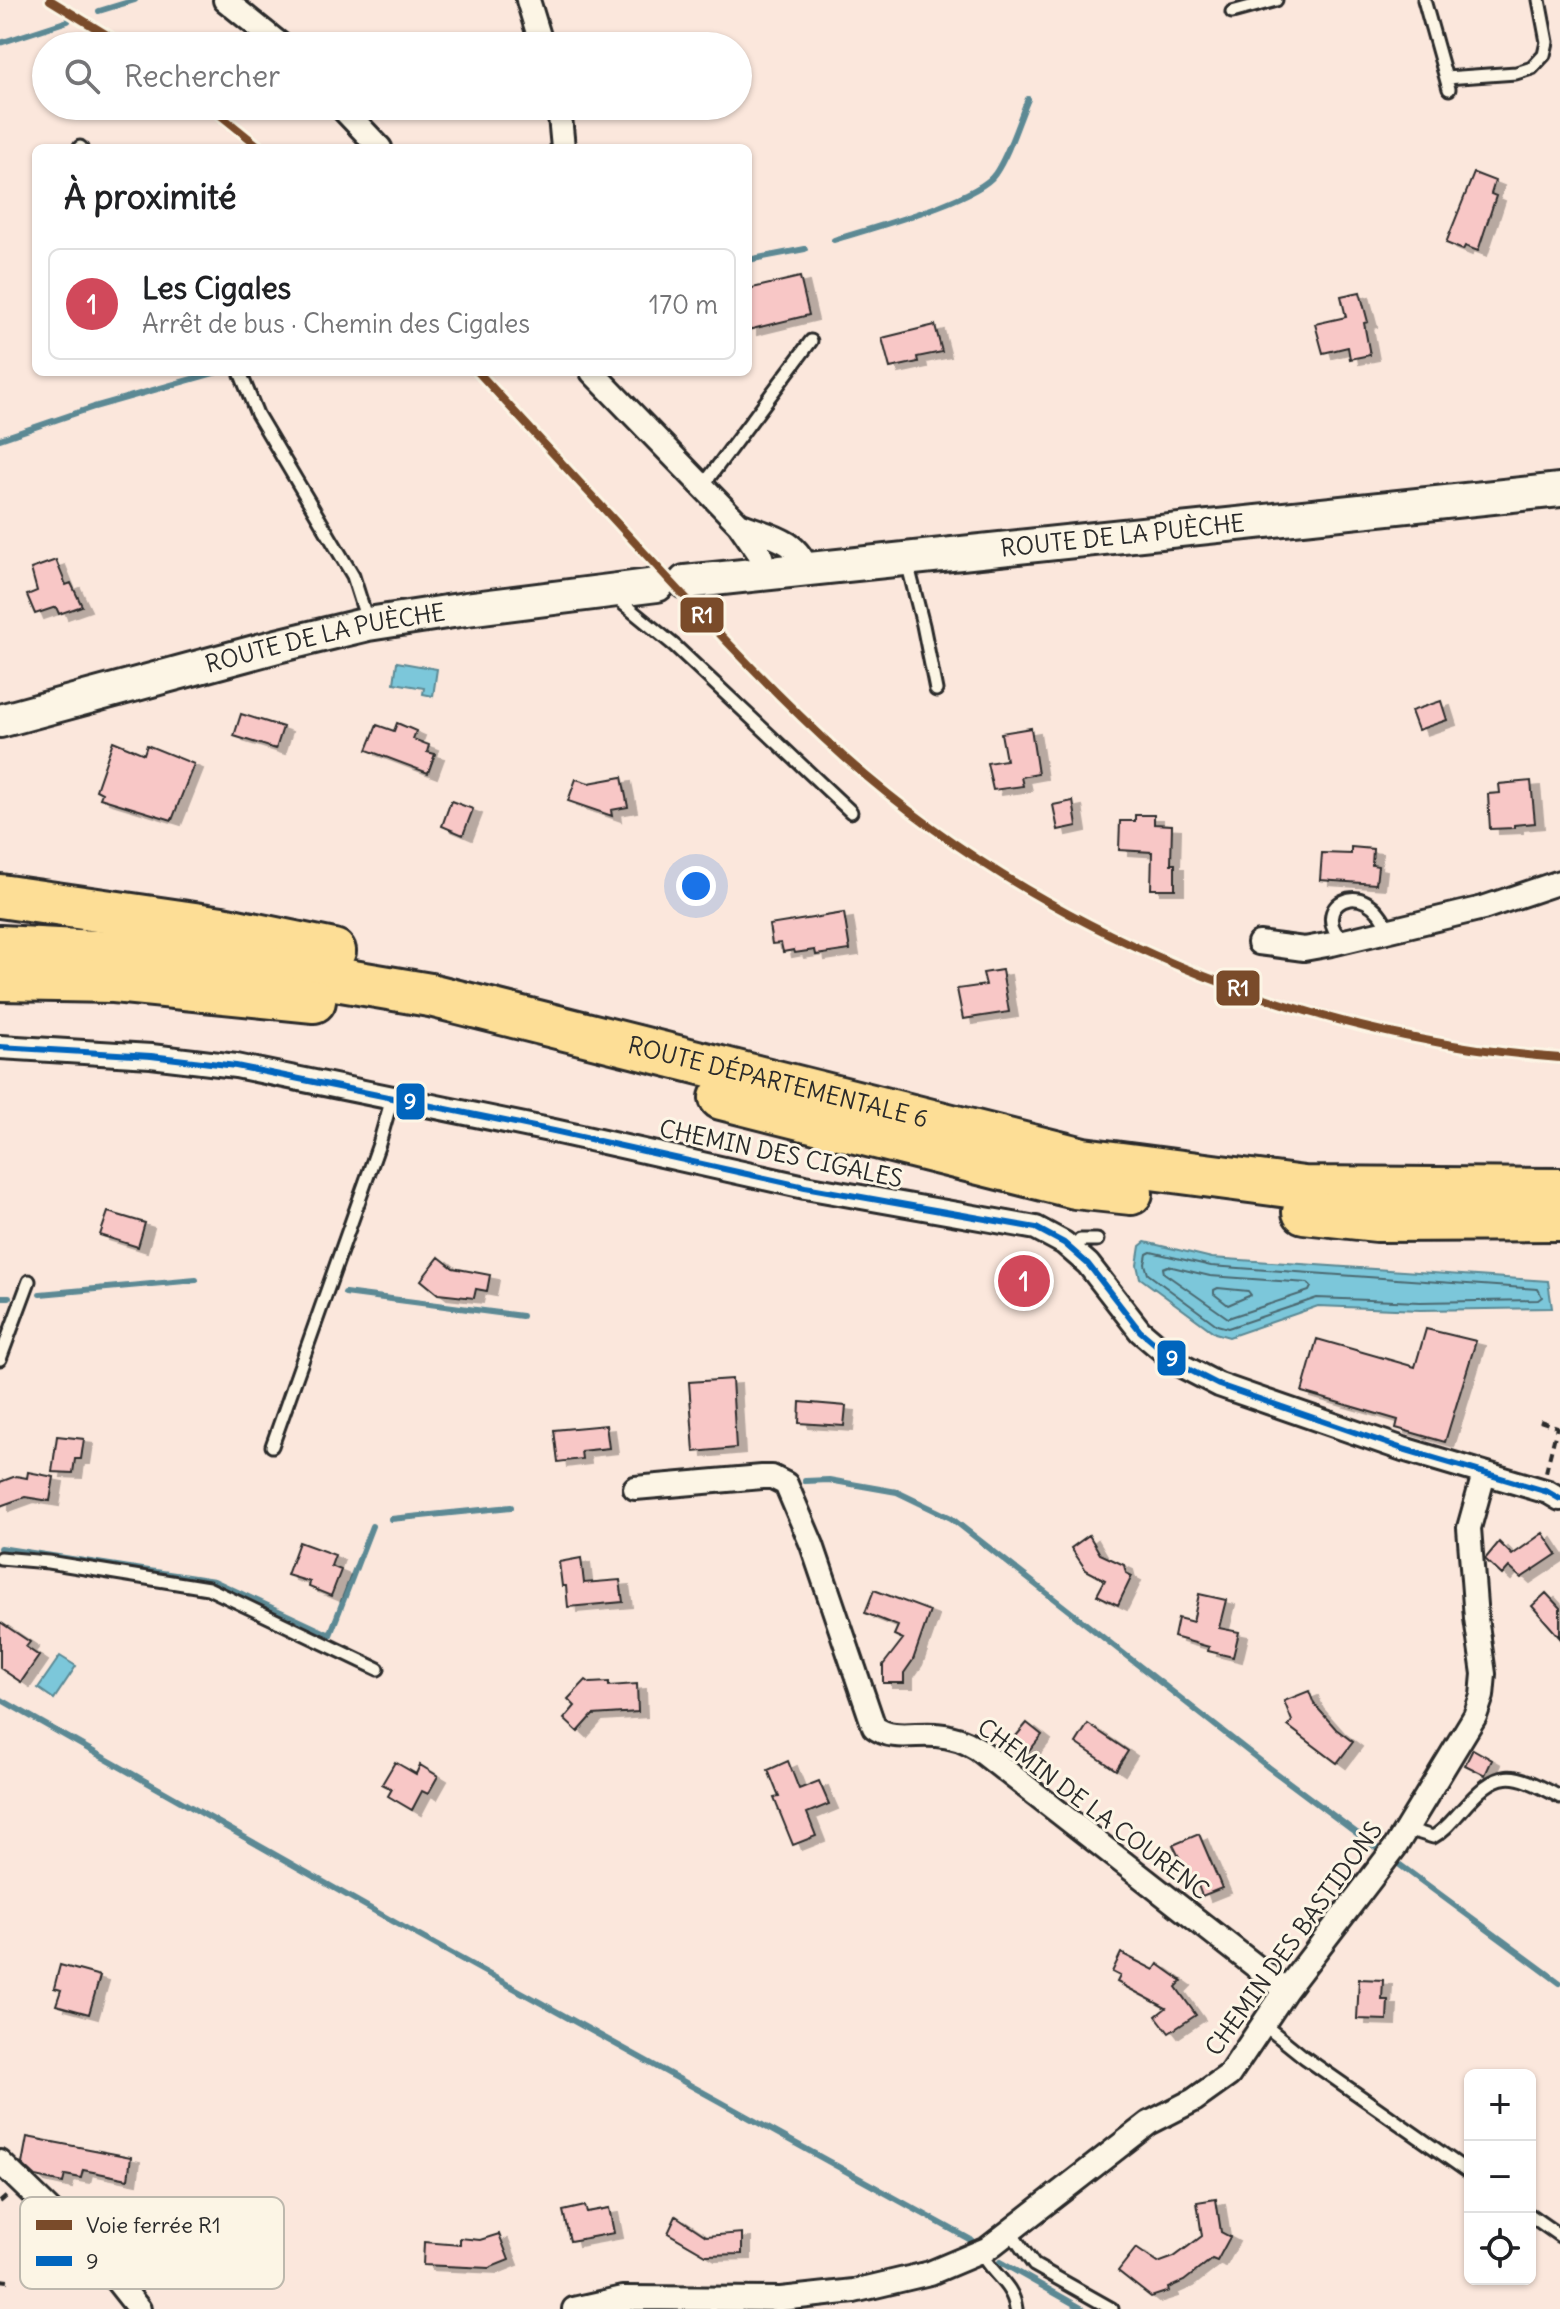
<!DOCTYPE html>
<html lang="fr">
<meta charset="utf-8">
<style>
body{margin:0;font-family:Delius,sans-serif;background:#f6f6f6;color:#202124}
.controls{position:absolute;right:24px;bottom:24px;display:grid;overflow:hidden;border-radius:12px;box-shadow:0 2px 6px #0004}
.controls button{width:72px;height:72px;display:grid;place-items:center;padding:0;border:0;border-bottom:2px solid #e0e0e0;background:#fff;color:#202124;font:40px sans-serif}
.you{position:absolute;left:696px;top:886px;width:28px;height:28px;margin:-20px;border:6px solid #fff;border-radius:50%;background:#1a73e8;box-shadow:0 0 0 12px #1a73e833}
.badge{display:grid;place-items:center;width:52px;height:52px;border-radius:50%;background:#d1495b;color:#fff;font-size:26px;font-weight:700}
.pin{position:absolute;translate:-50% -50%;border:4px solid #fff;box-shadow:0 2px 8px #0006}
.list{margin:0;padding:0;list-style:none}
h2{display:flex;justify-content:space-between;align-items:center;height:104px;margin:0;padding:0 32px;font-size:34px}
h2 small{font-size:26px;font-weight:400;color:#757577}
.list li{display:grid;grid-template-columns:52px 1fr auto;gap:24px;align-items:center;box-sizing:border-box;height:112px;margin:0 16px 16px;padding:0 16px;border:2px solid #e0e0e0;border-radius:12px}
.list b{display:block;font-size:30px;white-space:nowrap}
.list p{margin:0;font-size:26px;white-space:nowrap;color:#757577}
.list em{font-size:26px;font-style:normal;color:#757577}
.icon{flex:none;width:44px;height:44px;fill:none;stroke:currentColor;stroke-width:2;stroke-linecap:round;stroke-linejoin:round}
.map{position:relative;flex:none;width:1560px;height:2309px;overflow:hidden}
.search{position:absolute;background:#fff;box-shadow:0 2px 6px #0004;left:32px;top:32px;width:720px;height:88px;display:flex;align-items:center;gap:20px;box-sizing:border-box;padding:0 28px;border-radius:44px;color:#757577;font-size:30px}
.panel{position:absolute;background:#fff;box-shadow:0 2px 6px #0004;left:32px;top:144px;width:720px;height:232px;border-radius:12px}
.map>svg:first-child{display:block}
.water{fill:#7bc7da;stroke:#5b8994;stroke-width:2}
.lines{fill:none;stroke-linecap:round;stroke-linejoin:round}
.shore{stroke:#4b6971;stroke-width:2}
.stream{stroke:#5b8994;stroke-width:6}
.building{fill:#f8c7c6;stroke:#2b2b2b;stroke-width:2;filter:url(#shadow)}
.lane-casing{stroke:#2b2b2b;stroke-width:17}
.street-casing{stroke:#2b2b2b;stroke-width:28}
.secondary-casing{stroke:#2b2b2b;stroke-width:38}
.highway-casing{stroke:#2b2b2b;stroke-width:48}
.path{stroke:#2b2b2b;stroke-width:4;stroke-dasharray:8 6;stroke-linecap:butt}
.lane{stroke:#fcf5e5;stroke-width:11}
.street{stroke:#fcf5e5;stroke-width:22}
.secondary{stroke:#fcf5e5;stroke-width:32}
.highway{stroke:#fdde96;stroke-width:42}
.bus-1-casing{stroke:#fcf5e5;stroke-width:12}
.bus-1{stroke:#0065bd;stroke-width:6}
.rail-1-casing{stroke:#fcf5e5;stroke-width:14}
.rail-1{stroke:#7a4b2a;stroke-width:8}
.labels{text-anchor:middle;stroke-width:6;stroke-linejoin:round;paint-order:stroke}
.street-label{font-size:24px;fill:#2b2b2b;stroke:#fcf5e5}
.key{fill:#fcf5e5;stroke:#bdb8ad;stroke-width:2}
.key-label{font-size:22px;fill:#2b2b2b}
.line-badge{stroke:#fcf5e5;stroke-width:3}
.badge-label{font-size:22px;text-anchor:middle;font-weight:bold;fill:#fff}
</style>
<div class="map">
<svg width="1560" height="2309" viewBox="0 0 1560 2309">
<defs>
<filter id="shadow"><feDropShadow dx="9" dy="5" stdDeviation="0" flood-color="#0004"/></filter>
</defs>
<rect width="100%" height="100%" fill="#fbe7dc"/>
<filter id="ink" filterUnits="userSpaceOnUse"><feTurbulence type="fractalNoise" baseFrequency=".0125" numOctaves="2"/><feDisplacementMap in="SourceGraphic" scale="16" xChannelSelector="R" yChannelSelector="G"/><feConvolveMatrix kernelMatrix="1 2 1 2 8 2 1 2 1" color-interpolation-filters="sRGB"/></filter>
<g filter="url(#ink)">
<path class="water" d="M397 662 437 669 433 696 423 694 424 688 394 683Z
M1145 1242 1212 1258 1548 1281 1552 1308 1420 1310 1318 1306 1229 1337 1215 1333 1140 1278 1137 1265 1140 1246Z
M60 1656 76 1666 54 1699 38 1688Z"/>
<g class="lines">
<path class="shore" d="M1151 1252 1211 1266 1538 1289 1542 1297 1538 1300 1420 1302 1317 1298 1228 1328 1217 1325 1148 1274 1145 1264 1147 1254Z
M1168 1266 1210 1276 1308 1283 1311 1287 1309 1291 1228 1318 1164 1273 1163 1268Z
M1218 1288 1248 1291 1251 1295 1228 1305 1214 1294V1290Z"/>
<path class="stream" d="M99 11 135 0
M0 43 68 21
M834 240C868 229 978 200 995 174 1009 154 1018 122 1028 99
M748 260 805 249
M0 439 94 407 217 372
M345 1293 522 1316
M40 1294 196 1280
M0 1297H9
M805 1481 829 1480 897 1492 951 1518 1267 1766 1378 1849
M391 1519 511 1507
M0 1548 214 1581 330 1635 372 1526
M0 1699 396 1923 971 2240
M1400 1865 1560 1983
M1000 2262 1083 2309"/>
</g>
<path class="building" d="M1474 173 1495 181 1491 194 1496 196 1478 251 1465 246 1463 250 1446 243Z
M800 277 809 315 748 330V289Z
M1360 292 1368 322 1364 323 1370 355 1350 359 1348 347 1323 353 1315 324 1346 317 1341 296Z
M935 325 942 352 917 357 918 362 890 368 882 338Z
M56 560 66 585 71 583 82 606 59 614 56 607 35 614 27 595 37 591 31 569Z
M1441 701 1447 720 1418 730 1411 711Z
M241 714 283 727 276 749 234 736Z
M397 723 416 731 413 739 429 745 427 752 435 754 428 773 367 750 377 725 394 731Z
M1031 728 1038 774 1021 777 1023 786 993 790 987 763 1006 760 1001 733Z
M113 741 144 754 147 745 194 764 172 820 100 798 102 793 96 790Z
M622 777 628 807 611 810 612 816 568 801 576 779 589 783Z
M1531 781 1535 823 1514 825V828L1490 829 1488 794 1500 793 1499 784Z
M451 801 473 809 463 835 442 826Z
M1073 801 1077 826 1058 830 1053 805Z
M1135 815H1154V824L1172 825 1171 864H1175V889H1151L1152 852 1119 850 1120 821H1135Z
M1351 847 1373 849 1372 865 1378 866 1376 884 1320 880 1322 853 1351 854Z
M844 913 850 950 816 955 815 950 795 953 794 950 783 952 781 943 772 944 769 925Z
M1002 970 1009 1012 963 1019 957 989 986 985 983 973Z
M108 1212 145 1223 138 1247 100 1235Z
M439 1257 453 1268 490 1275 487 1291 476 1289 474 1298 438 1294 421 1280Z
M1426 1329 1476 1341 1445 1442 1396 1428 1398 1420 1302 1392 1317 1339 1415 1367Z
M732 1379 736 1448 694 1452 689 1382Z
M800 1402 846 1406 844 1426 799 1423Z
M606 1425 609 1448 581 1451 582 1459 558 1462 554 1430Z
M57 1436 84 1439 81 1459H75L73 1473 52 1472Z
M28 1472 54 1477 50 1501 25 1497 0 1506V1482L16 1476 27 1478Z
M1543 1533 1557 1554 1521 1578 1509 1567 1502 1575 1485 1559 1499 1542 1512 1555Z
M1089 1535 1100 1554 1124 1565 1126 1573 1132 1576 1118 1605 1097 1595 1105 1580 1086 1570 1071 1548Z
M299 1542 335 1555 331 1566 341 1570 331 1596 309 1587 310 1582 287 1575Z
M581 1558 584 1583 620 1580 623 1602 568 1607 566 1586H562L559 1562Z
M874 1590 930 1611 913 1660 904 1673V1683H883V1665L903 1639 894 1635 898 1626 865 1613Z
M1546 1593 1560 1608V1638L1532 1606Z
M1199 1594 1226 1600 1219 1628 1239 1632 1233 1657 1208 1651 1209 1647 1174 1637 1178 1618 1193 1622Z
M0 1622 30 1642 26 1647 39 1656 21 1682 0 1668Z
M586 1680 590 1683 609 1682V1686L637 1684 638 1712 593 1715 578 1732 564 1719 575 1706 568 1699Z
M1309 1691 1314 1704 1336 1729 1353 1742 1337 1763 1288 1726 1292 1721 1284 1701Z
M1027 1723 1042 1735 1026 1755 1011 1742Z
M1088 1724 1128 1751 1116 1770 1076 1743Z
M1473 1749 1492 1760 1485 1775 1465 1765Z
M788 1761 799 1789 819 1781 829 1804 807 1813 816 1836 793 1845 774 1798 779 1797 768 1770Z
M395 1762 416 1774 420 1765 438 1776 428 1794 422 1791 412 1810 388 1796 392 1789 382 1784Z
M1199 1834 1222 1888 1202 1896 1195 1877 1184 1881 1178 1865 1182 1863 1173 1845Z
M1121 1953 1154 1970 1158 1964 1182 1981 1176 1987 1196 2015 1169 2033 1156 2016 1166 2008 1117 1982 1120 1976 1112 1972Z
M60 1965 100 1976 89 2014 56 2005 61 1990 54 1988Z
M1359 1979 1383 1980 1382 2000H1388L1387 2020 1357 2019Z
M27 2137 131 2157 128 2179 83 2170 81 2178 65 2175 63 2183 36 2177 22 2164Z
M1216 2199 1221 2232 1230 2237 1217 2261 1212 2259 1184 2281 1168 2288 1169 2291 1151 2297 1118 2271 1136 2248 1158 2263 1174 2257 1202 2236 1197 2202Z
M585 2206 587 2212 609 2208 614 2233 570 2241 563 2211Z
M676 2216 706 2236 742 2233V2254L706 2255 668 2233Z
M499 2234 509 2260 489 2268 423 2265 424 2242 460 2245V2238L480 2240Z"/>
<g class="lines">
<defs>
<path id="lane" d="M1424 0 1449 89
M1232 12 1276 0
M1446 78 1516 73 1532 68 1544 55 1547 42 1539 0
M80 147 81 148
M240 372 257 414 353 576 367 620
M702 487 811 341
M907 562 923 625 936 690
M615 597 675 646 851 812
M1344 941C1306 910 1364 869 1389 931
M1080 1240H1097
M0 1359 29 1281
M272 1446 379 1144 392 1098
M0 1558 48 1562 208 1588 378 1669
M1407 1829 1433 1837C1444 1831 1451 1822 1460 1812 1499 1767 1510 1770 1560 1797
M1263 2024 1304 2057 1470 2173
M1530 2215 1560 2236
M1011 2233 1034 2265 1112 2309
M981 2252C990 2274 1013 2283 1016 2309"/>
<path id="street" d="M225 0 282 46
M528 0 542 46
M340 106 380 148
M559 106 563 148
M592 372 739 524
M767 575 761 556 739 524C768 536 798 538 807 571
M1259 943 1304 949 1332 944 1483 908 1560 882
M0 1047 151 1056 236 1066 554 1131 805 1187 1036 1228 1064 1243 1088 1264 1140 1331 1180 1365 1219 1385 1403 1449 1548 1492 1560 1499
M635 1488 762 1477H772L786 1484 812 1545 874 1727C892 1741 915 1733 936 1735 952 1736 964 1740 978 1749L1286 1990
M0 2162 97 2256 139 2309
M574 2309 623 2298 781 2299 854 2291 930 2273 987 2249 1149 2123 1194 2100 1229 2075 1286 1990 1396 1846 1475 1716 1482 1696 1484 1674 1476 1618 1469 1528 1484 1474"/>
<g id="secondary">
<path id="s1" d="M685 582 1560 490"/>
<path id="s2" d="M0 721 277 646 368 624 466 609 657 585"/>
</g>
<g id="highway">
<path d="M0 896 222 928 334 951"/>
<path id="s3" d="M0 947 211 958 430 995 1083 1159 1304 1188 1560 1190"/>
<path d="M0 979 114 981 314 1001"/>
<path d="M721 1098 1075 1187 1131 1193"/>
<path d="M1304 1212 1377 1220 1560 1219"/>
</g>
</defs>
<use href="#lane" class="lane-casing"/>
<use href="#street" class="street-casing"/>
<use href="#secondary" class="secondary-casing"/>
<use href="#highway" class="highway-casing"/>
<path class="path" d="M1540 1421 1557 1427 1546 1472
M0 2202 8 2195
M0 2280 8 2281"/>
<use href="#lane" class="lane"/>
<use href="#street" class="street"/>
<use href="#secondary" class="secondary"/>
<use href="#highway" class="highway"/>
<defs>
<path id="bus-1" d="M0 1047 151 1056 236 1066 554 1131 805 1187 1036 1228 1064 1243 1088 1264 1140 1331 1180 1365 1219 1385 1403 1449 1548 1492 1560 1499"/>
</defs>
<use href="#bus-1" class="bus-1-casing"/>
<use href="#bus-1" class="bus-1"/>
<defs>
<path id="rail-1" d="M50 0 125 46
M209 106 261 148
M478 372C540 439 601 506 662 572 721 636 780 699 844 757 1041 931 1298 1038 1560 1058"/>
</defs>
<use href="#rail-1" class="rail-1-casing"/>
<use href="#rail-1" class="rail-1"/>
</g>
</g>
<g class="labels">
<g class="street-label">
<text dy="8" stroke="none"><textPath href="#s1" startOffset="440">ROUTE DE LA PUÈCHE</textPath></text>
<text dy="8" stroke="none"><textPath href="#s2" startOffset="336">ROUTE DE LA PUÈCHE</textPath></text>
<text dy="8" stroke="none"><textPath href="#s3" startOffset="792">ROUTE DÉPARTEMENTALE 6</textPath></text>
<text transform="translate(781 1154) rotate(12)" y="8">CHEMIN DES CIGALES</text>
<text transform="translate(1093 1809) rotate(37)" y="8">CHEMIN DE LA COURENC</text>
<text transform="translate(1294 1939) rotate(-54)" y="8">CHEMIN DES BASTIDONS</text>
</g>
</g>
<rect x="20" y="2197" width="264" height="92" rx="12" class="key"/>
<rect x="36" y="2220" width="36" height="10" fill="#7a4b2a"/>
<rect x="36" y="2256" width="36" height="10" fill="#0065bd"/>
<g class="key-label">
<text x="86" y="2233">Voie ferrée R1</text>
<text x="86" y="2269">9</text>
</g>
<g class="line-badge">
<rect x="679" y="596" width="46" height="38" rx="8" fill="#7a4b2a"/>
<rect x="1215" y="969" width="46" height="38" rx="8" fill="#7a4b2a"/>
<rect x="395" y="1082" width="31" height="39" rx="8" fill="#0065bd"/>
<rect x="1156" y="1339" width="31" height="38" rx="8" fill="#0065bd"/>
</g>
<g class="badge-label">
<text x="702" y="623">R1</text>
<text x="1238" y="996">R1</text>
<text x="410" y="1109">9</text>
<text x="1172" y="1366">9</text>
</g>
</svg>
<div class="controls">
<button>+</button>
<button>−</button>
<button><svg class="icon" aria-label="locate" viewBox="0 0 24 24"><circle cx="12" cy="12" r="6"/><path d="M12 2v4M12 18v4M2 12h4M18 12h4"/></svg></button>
</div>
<div class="you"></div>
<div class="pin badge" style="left:1024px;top:1281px">1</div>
<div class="search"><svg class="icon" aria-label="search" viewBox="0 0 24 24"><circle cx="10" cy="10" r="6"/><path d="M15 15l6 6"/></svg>Rechercher</div>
<section class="panel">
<h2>À proximité<small></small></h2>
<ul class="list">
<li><span class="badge">1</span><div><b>Les Cigales</b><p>Arrêt de bus · Chemin des Cigales</p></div><em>170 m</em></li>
</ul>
</section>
</div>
